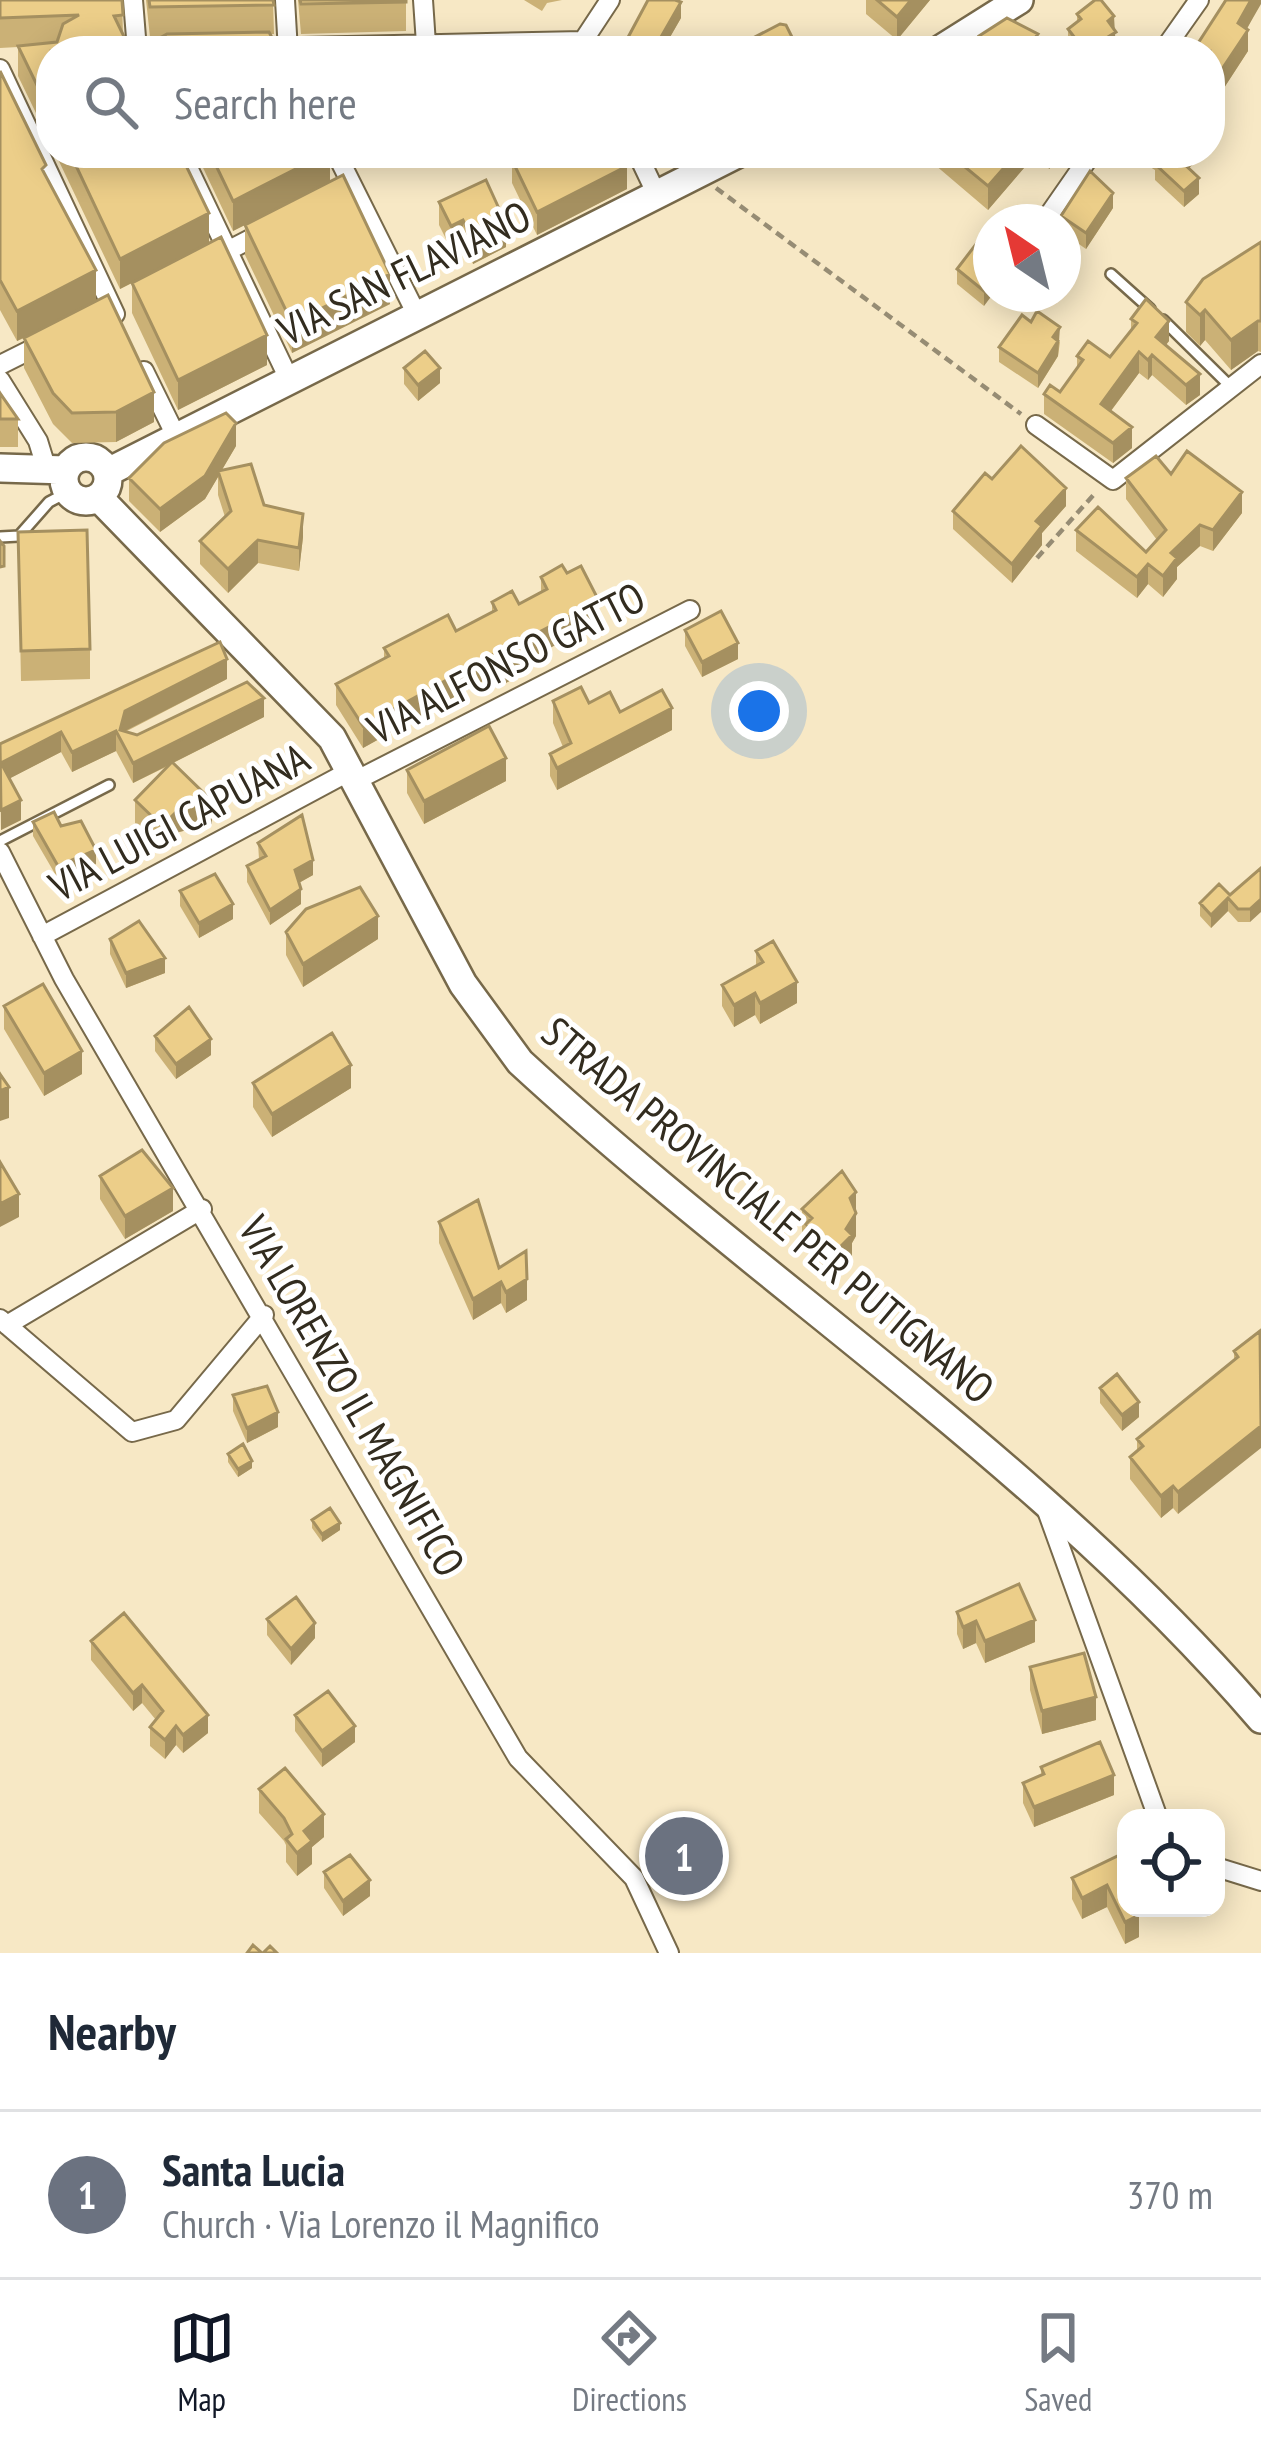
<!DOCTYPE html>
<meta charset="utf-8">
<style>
body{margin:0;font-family:"PT Sans Narrow",sans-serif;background:#f2f2f3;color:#1f2937}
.controls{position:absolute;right:36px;bottom:36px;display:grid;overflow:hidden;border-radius:24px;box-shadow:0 6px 30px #0003}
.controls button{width:108px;height:108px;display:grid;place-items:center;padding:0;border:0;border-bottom:3px solid #e0e1e3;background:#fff;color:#1f2937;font:60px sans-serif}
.compass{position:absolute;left:973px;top:204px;width:108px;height:108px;border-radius:50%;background:#fff;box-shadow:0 6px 30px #0003;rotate:325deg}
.you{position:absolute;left:759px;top:711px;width:42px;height:42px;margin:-30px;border:9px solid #fff;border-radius:50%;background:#1a73e8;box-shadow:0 0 0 18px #1a73e833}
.badge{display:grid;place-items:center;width:78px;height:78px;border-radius:50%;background:#111827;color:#fff;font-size:39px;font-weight:700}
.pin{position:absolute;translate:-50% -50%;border:6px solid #fff;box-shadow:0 3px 12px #0006}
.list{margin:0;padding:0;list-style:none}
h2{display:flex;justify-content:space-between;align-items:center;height:156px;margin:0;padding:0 48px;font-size:51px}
h2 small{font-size:39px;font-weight:400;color:#747a83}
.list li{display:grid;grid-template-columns:78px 1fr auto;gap:36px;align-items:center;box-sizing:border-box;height:168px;padding:0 48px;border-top:3px solid #e0e1e3}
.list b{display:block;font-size:45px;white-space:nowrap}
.list p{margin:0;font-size:39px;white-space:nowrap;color:#747a83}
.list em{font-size:39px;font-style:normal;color:#747a83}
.icon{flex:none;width:66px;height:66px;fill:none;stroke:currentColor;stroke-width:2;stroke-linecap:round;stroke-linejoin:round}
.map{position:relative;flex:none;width:1261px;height:1953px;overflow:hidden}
.search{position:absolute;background:#fff;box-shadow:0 6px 30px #0003;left:36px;right:36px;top:36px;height:132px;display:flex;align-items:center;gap:30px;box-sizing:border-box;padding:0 42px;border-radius:48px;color:#747a83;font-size:45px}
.sheet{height:324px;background:#fff}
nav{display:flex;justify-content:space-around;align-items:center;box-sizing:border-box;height:168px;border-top:3px solid #e0e1e3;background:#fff;font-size:33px;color:#747a83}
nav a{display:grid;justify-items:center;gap:6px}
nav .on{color:#111827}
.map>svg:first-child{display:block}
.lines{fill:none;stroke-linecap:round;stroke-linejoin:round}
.lane-casing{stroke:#77694a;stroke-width:14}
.street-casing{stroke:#77694a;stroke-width:22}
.secondary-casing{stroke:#77694a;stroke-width:32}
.path{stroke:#968c74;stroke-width:4.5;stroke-dasharray:9 6;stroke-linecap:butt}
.lane{stroke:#fff;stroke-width:9}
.street{stroke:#fff;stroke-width:18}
.secondary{stroke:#fff;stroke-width:27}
.wall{fill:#cbb176}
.shaded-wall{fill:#a59060}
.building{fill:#ecce89;stroke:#a59060;stroke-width:3}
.labels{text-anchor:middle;stroke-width:10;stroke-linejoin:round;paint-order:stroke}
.street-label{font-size:42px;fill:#322c1f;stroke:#fff}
</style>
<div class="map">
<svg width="1261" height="1953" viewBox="0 0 1261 1953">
<rect width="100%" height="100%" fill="#f7e8c5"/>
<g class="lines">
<defs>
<path id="lane" d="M1111 274 1150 309
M1163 320 1231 387
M0 537 19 536 49 502 68 492
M0 841 109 785"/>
<path id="street" d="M133 0 137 50
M285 0 288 51
M423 0 426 44
M253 48 583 41 610 0
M1163 51 1199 0
M0 69 115 314
M181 153 288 377
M336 153 416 313
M637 153 657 195
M1044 222 1092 153
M208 261 264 232
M0 365 44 343
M144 371 176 436
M0 380 38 441 46 467
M1036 425 1113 480 1261 364
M355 781 690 610
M0 852 64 979 518 1758 634 1878 669 1953
M42 936 350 771
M0 1319 132 1432 176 1420 264 1315
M7 1325 202 1209
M1046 1508 1158 1818
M1216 1867 1261 1881"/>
<path id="secondary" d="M938 51 1019 0
M64 479a22 22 0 1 1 44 0a22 22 0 1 1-44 0Z
M0 468 66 470
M108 472 739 153
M99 498 332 738 463 984 520 1062C763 1286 1044 1466 1261 1719"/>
</defs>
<use href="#lane" class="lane-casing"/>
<use href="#street" class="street-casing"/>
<use href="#secondary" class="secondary-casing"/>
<path class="path" d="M716 188 1021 414
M1037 558 1097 491"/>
<use href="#lane" class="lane"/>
<use href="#street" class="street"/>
<use href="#secondary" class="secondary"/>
</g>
<path class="wall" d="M0 0H122L123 35 51 51V144L18 76V47L0 48Z
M146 0H273L274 34 150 37Z
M298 0H406V31L301 34Z
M524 0H562L547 3 542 11Z
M866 0H930L897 40 866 14Z
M1224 0H1261L1247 29 1248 51 1222 91 1210 83V51Z
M1077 14 1114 29 1116 51H1068V29L1077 23Z
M681 18 662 51H625V43Z
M0 71 96 301 154 422 116 442 72 443 53 424 24 368V338L17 341 0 310Z
M55 153H180L209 243 267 365 178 410 132 313V283L120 289Z
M196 153H330V181L390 304 292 353 245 255V225L233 231Z
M921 153H1024V168L988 210Z
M1038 153H1067L1049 169Z
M1127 153H1199V158L1189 168 1199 194 1184 207 1155 180V170Z
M512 160 627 189 537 235 512 183Z
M439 202 506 247 473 264 463 243 451 249 439 225Z
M1113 208 1086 249 1063 233 1061 216Z
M991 241 984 306 957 284V269Z
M1261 242V352L1258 351 1231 370 1205 340 1200 346 1186 332V302Z
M1131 319 1169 341 1166 345 1200 395 1186 405 1152 375 1148 380 1139 373 1111 411 1132 448 1113 463 1044 414V394L1060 392 1077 369V356L1110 357 1131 331Z
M1060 342 1058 356 1038 388 999 362V347Z
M404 368 440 383 418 401 404 384Z
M0 393 18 419V447H0Z
M236 446 221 471 303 537 299 571 258 563 228 593 200 564V541L225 517 218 495V477L205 499 160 532 129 501V478Z
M1171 474 1242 513 1213 551 1200 546 1177 567V579L1163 597 1148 584 1137 598 1076 551V530L1146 552 1157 540 1126 499V478Z
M992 479 1066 506 1042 533V545L1012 583 953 529V511Z
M18 532 90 649V679L21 681Z
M541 577 599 622 529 659V671L498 687 492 676 363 748 336 705V684L384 658V648L456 631 492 612V602L519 604 541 593Z
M685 630 738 659 702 677 685 646Z
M227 679 125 732 137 735 264 717 173 763 212 824 179 832 162 849 135 823V800L168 766 133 783 116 751 72 772 61 752 10 778 21 820 1 830 0 744Z
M553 701 589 703 620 712 672 730 557 790 550 776V754L563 747 553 723Z
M407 770 506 781 424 824 407 793Z
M33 822 96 864 58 879 33 836Z
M258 843 313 875 299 883 301 904 270 925 247 882V866L259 859Z
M1261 868 1250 922H1238L1228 911 1211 928 1200 916V903L1230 895Z
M180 891 233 919 199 938 180 906Z
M286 932 378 939 303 987 286 955Z
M110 939 165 973 126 988 110 954Z
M756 951 797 1003 760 1024 755 1015 734 1027 722 1006V985L756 966Z
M4 1006 82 1074 44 1096 4 1029Z
M155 1036 211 1055 176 1079 155 1051Z
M253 1083 351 1088 272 1137 253 1107Z
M100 1176 173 1211 125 1239 100 1199Z
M856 1192V1236L852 1243V1258L834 1276 806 1247V1235L802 1232V1209Z
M439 1222 499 1268 527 1300 506 1313 501 1303 473 1320 439 1243Z
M1260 1331 1178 1514 1173 1508 1161 1518 1130 1479V1457L1137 1451V1439L1234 1361V1351Z
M1100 1388 1139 1417 1122 1431 1100 1403Z
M233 1395 278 1427 247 1443 233 1411Z
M228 1454 252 1468 238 1477 228 1462Z
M312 1520 340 1530 322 1542 312 1528Z
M957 1612 1035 1642 985 1663 976 1643 963 1649 957 1634Z
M267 1619 315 1638 291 1665 267 1635Z
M91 1641 208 1733 183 1753 176 1745 165 1759 150 1746V1727L156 1720 142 1703 133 1711 91 1660Z
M1030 1667 1096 1720 1042 1734 1030 1690Z
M295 1715 355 1742 322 1767 295 1731Z
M1041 1767 1114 1795 1034 1827 1023 1803V1783L1041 1775Z
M259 1789 324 1837 312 1847V1864L297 1876 286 1862V1845L284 1841 259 1813Z
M1126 1852 1139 1937 1125 1944 1107 1907 1082 1919 1072 1899V1878Z
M324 1872 370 1896 343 1916 324 1888Z"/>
<path class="shaded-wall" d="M911 0H930L897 40V17Z
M1251 0H1261V4L1238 44V23Z
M681 2V18L662 51H653Z
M1114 16 1116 51H1085L1108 21Z
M1248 30V51L1222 91V69Z
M1038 34V51H1025Z
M327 153H330V181L233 231V201Z
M1017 153H1024V168L988 210V186Z
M1049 153H1067L1049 169Z
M1189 153H1199V158L1181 176V161Z
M627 166V189L537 235V212Z
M1199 178V194L1184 207V191Z
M1113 193V208L1086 249V233Z
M209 213V243L120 289V259Z
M463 220V243L451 249V226Z
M506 224V247L473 264V241Z
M96 270V301L17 341V311Z
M390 274V304L292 353V323Z
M991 281V294H993L984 306V291Z
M1205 310V340L1200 346V315Z
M1169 321V341L1156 357V337Z
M1258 321V351L1231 370V340Z
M1060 327 1058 356 1038 388V373L1053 337Z
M267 335V365L178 410V380Z
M1139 352V373L1101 424V404Z
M1152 355V375L1148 380V360Z
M440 368V383L418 401V385Z
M1200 374V395L1186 405V385Z
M154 392V422L116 442V412Z
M236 423V446L219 475 218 471V477L205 499 160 532V509Z
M1132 427V448L1113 463V443Z
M1066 488V506L1042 533V545L1012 583V564L1036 521Z
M1242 492V513L1213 551V530Z
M303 514V537L299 571V548Z
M1200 525V546L1177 567V579L1163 597V576L1171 553Z
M258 540V563L228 593V569Z
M1148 564V584L1137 598V577Z
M599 601V622L529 659V671L498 687V666L524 640Z
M738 643V659L702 677V662Z
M492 655V676L363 748V726Z
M227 659V679L125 731 120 730 125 711Z
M264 698V717L133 783V763Z
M672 708V730L557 790V768Z
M116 731V751L72 772V752Z
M61 732V752L1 783V763Z
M506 758V781L424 824V801Z
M21 800V820L1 830V810Z
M212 801V824L179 832 162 849V826L179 809Z
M96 850V864L58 879V866Z
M313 860V875L295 885V870Z
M301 889V904L270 925V910Z
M1228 898V911L1211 928V915Z
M1261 899V912L1250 922V909Z
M233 904V919L199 938V923Z
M378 916V939L303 987V964Z
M165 958V973L126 988V973Z
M797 982V1003L760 1024V1003Z
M755 993V1015L734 1027V1005Z
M211 1039V1055L176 1079V1064Z
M82 1051V1074L44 1096V1073Z
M351 1065V1088L272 1137V1114Z
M9 1087V1118L0 1121V1091Z
M173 1188V1211L125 1239V1216Z
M856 1192V1236L852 1243V1258L834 1276V1253L850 1198Z
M19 1194V1217L0 1227V1204Z
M527 1279V1300L506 1313V1292Z
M501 1282V1303L473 1320V1299Z
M1139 1402V1417L1122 1431V1415Z
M278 1412V1427L247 1443V1428Z
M1261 1426V1448L1178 1514V1492Z
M252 1461V1468L238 1477V1469Z
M1173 1486V1508L1161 1518V1496Z
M340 1523V1530L322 1542V1534Z
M1035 1620V1642L985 1663V1641Z
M976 1621V1643L963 1649V1627Z
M315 1623V1638L291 1665V1649Z
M142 1685V1703L133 1711V1693Z
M1096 1697V1720L1042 1734V1711Z
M208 1715V1733L183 1753V1735Z
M176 1726V1745L165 1759V1740Z
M355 1726V1742L322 1767V1751Z
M1114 1775V1795L1034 1827V1807Z
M324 1814V1837L312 1847V1864L297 1876V1853L304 1831Z
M370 1880V1896L343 1916V1901Z
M1107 1885V1907L1082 1919V1898Z
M1139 1915V1937L1125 1944V1922Z"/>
<path class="building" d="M0 0H122L123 15 114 16 131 51H51V114L18 46 57 42 63 24 79 15 0 18Z
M149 0H273L274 5 150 7Z
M300 0H406V2L301 4Z
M648 0H675L681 2 653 51H640L625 43Z
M877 0H911L897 17Z
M1095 0H1101L1114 16 1108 21 1116 32 1085 51 1068 29 1081 19 1077 14Z
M1226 0H1251L1238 23 1248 30 1222 69 1210 62V51H1193Z
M1007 18 1038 34 1025 51H979L986 47 979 36Z
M780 24 786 25 799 51H728Z
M269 32 279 51H136L167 34Z
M477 42 481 51H459Z
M564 44 567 51H544Z
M0 71 46 165 42 169 96 270 17 311 0 280Z
M70 153H180L209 213 120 259Z
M210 153H327L233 201Z
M527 153H621L627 166 537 212 512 160Z
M948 153H1017L988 186Z
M1152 153H1189L1181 161 1199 178 1184 191 1155 164 1161 159Z
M1090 171 1113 193 1086 233 1061 216Z
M343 175 390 274 292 323 245 225Z
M486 180 506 224 473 241 463 220 451 226 439 202Z
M983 235 991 241V281L984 291 957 269Z
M221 237 267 335 178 380 132 283Z
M1261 242V321H1258L1231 340 1205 310 1200 315 1186 302 1203 279Z
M108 295 154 392 116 412 72 413 53 393 24 338Z
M1146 299 1169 321 1156 337 1200 374 1186 385 1152 355 1148 360 1139 352 1101 404 1132 427 1113 443 1044 394 1050 385 1060 392 1083 360 1077 356 1088 341 1110 357 1137 323 1131 319Z
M1037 311 1060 327 1053 337 1058 341 1038 373 999 347 1022 315 1031 322Z
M425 351 440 368 418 385 404 368Z
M0 393 18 419H0Z
M226 413 236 423 205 476 160 509 129 478 164 443Z
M1021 446 1066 488 1036 521 1042 526 1012 564 953 511 985 473 992 479Z
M1187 451 1242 492 1213 530 1200 525 1171 553 1177 558 1163 576 1148 564 1137 577 1076 530 1098 507 1146 552 1166 530 1126 478 1156 456 1171 474Z
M251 464 264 505 303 514 299 548 258 540 228 569 200 541 231 511 218 471Z
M87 530 90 649 21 651 18 532Z
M0 541 4 546V566L0 567Z
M562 565 567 573 581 566 599 601 524 640 529 650 498 666 492 655 363 726 336 684 389 656 384 648 448 615 456 631 496 610 492 602 512 591 519 604 547 589 541 577Z
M721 611 738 643 702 662 685 630Z
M220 642 227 659 125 711 120 730 137 735 247 682 264 698 133 763 116 731 72 752 61 732 1 763 21 800 1 810 0 744Z
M581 687 589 703 610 692 620 712 662 690 672 708 557 768 550 754 571 743 553 701Z
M489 726 506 758 424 801 407 770Z
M172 762 212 801 179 809 162 826 135 800Z
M54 812 61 826 81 821 96 850 58 866 33 822Z
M302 815 313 860 295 870 301 889 270 910 247 866 266 856 258 843Z
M1261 868V899L1250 909H1238L1228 898 1211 915 1200 903 1219 884 1230 895Z
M215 874 233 904 199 923 180 891Z
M360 887 378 916 303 964 286 932 306 909Z
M139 921 165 958 126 973 110 939Z
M773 941 797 982 760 1003 755 993 734 1005 722 985 763 962 756 951Z
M43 984 82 1051 44 1073 4 1006Z
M189 1007 211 1039 176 1064 155 1036Z
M332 1033 351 1065 272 1114 253 1083Z
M0 1074 9 1087 0 1091Z
M142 1150 173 1188 125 1216 100 1176Z
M0 1162 19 1194 0 1204Z
M842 1171 856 1192 850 1198 856 1213 846 1229 852 1235 834 1253 806 1224 812 1218 802 1209Z
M478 1200 499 1268 526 1251 527 1279 506 1292 501 1282 473 1299 439 1222Z
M1260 1331 1261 1426 1178 1492 1173 1486 1161 1496 1130 1457 1143 1446 1137 1439 1238 1357 1234 1351Z
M1117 1374 1139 1402 1122 1415 1100 1388Z
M267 1386 278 1412 247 1428 233 1395Z
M243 1444 252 1461 238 1469 228 1454Z
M330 1508 340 1523 322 1534 312 1520Z
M1019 1584 1035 1620 985 1641 976 1621 963 1627 957 1612Z
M296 1597 315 1623 291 1649 267 1619Z
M124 1613 208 1715 183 1735 176 1726 165 1740 150 1727 163 1711 142 1685 133 1693 91 1641Z
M1084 1653 1096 1697 1042 1711 1030 1667Z
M328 1691 355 1726 322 1751 295 1715Z
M1100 1742 1114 1775 1034 1807 1023 1783 1044 1774 1041 1767Z
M285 1768 324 1814 304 1831 312 1841 297 1853 286 1839 292 1834 284 1818 259 1789Z
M1126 1852V1908H1136L1139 1915 1125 1922 1107 1885 1082 1898 1072 1878Z
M350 1855 370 1880 343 1901 324 1872Z
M253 1945 262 1953H247Z
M270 1946 277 1953H263Z"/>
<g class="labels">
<g class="street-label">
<text transform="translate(404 273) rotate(-26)" y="15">VIA SAN FLAVIANO</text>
<text transform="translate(506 663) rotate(-27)" y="15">VIA ALFONSO GATTO</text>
<text transform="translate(179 822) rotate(-28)" y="15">VIA LUIGI CAPUANA</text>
<text transform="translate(768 1210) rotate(40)" y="15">STRADA PROVINCIALE PER PUTIGNANO</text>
<text transform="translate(352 1396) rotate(60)" y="15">VIA LORENZO IL MAGNIFICO</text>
</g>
</g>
</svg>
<div class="controls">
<button><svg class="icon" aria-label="locate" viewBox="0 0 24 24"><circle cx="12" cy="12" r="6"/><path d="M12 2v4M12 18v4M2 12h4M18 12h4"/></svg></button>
</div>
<svg class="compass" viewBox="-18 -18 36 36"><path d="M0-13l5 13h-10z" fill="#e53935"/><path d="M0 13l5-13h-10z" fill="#747a83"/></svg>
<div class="you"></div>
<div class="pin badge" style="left:684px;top:1856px;background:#6b7280">1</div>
<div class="search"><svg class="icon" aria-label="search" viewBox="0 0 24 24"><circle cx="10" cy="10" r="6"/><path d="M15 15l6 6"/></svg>Search here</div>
</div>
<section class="sheet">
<h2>Nearby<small></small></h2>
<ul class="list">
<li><span class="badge" style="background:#6b7280">1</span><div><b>Santa Lucia</b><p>Church · Via Lorenzo il Magnifico</p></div><em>370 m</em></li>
</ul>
</section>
<nav>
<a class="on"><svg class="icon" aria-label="map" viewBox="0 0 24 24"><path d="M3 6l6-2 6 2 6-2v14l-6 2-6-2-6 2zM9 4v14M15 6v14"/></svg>Map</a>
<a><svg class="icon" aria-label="directions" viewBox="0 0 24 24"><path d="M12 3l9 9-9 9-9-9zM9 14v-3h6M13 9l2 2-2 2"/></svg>Directions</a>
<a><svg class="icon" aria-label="saved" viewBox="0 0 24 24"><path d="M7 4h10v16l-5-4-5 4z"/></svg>Saved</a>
</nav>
